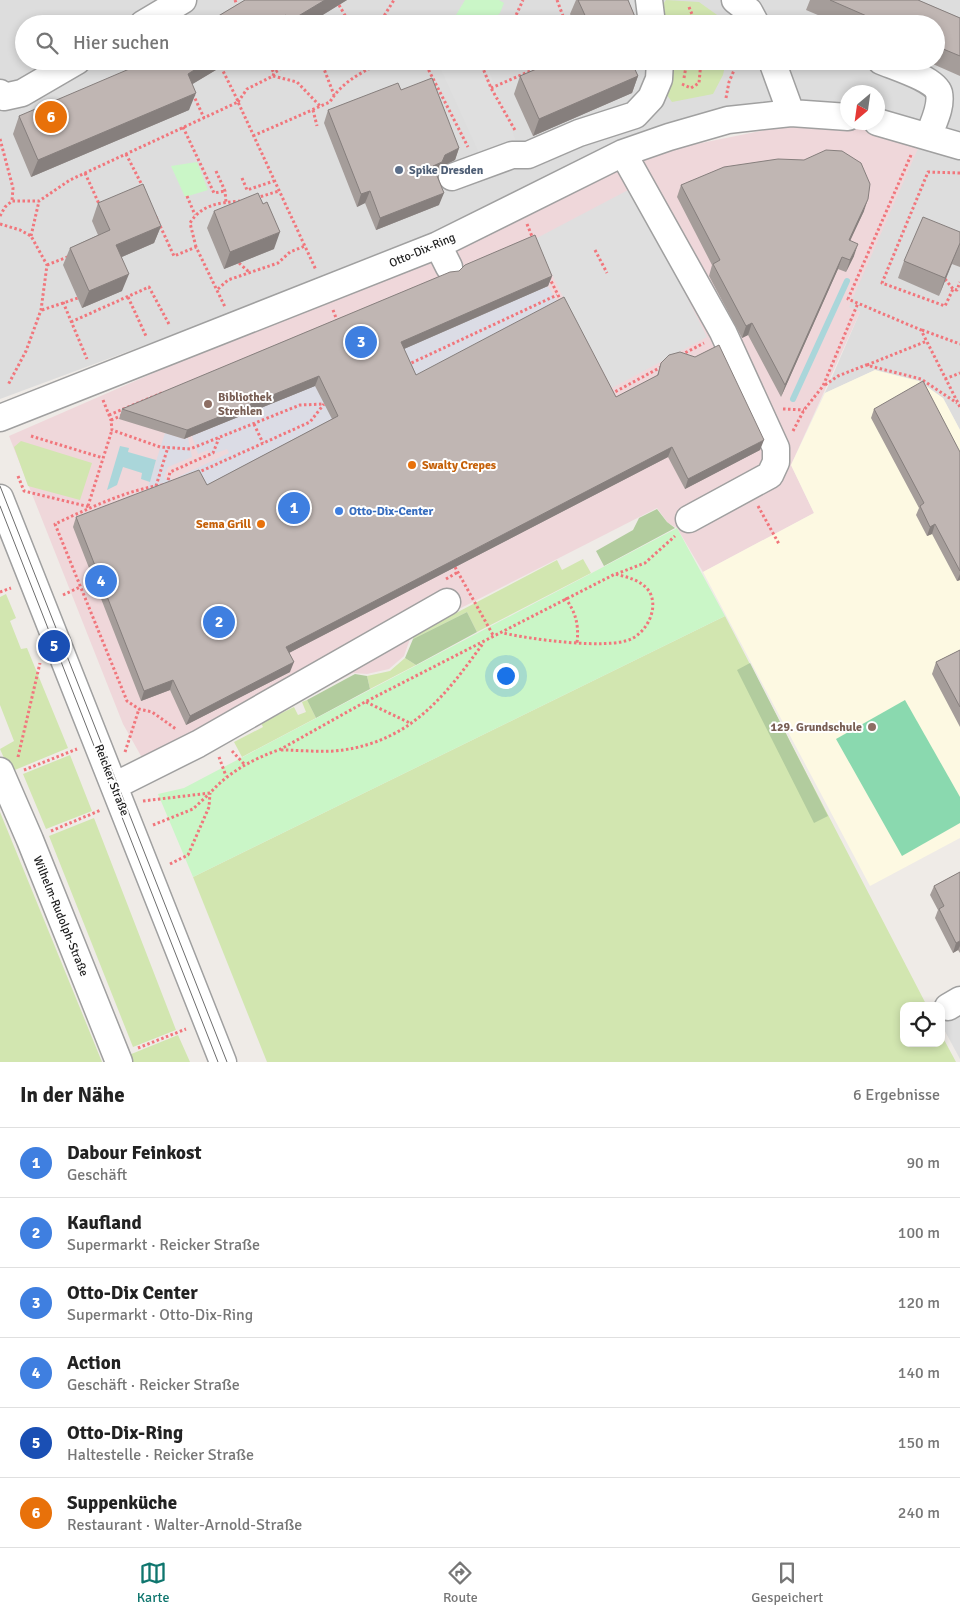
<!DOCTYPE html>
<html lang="de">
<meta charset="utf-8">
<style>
body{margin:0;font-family:Signika,sans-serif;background:#f2f2f2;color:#222}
.controls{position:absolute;right:15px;bottom:15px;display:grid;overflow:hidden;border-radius:10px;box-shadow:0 2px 8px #0003}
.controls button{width:45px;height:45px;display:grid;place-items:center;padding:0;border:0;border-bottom:1px solid #e0e0e0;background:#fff;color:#222;font:25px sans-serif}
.compass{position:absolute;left:840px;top:85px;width:45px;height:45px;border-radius:50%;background:#fff;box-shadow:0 2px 8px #0003;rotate:209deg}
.you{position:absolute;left:505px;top:675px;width:18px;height:18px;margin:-12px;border:4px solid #fff;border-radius:50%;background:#1a73e8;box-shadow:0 0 0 8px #1a73e833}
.badge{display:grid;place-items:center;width:32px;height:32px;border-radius:50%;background:#0f766e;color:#fff;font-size:16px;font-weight:700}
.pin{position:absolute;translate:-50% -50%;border:2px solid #fff;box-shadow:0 1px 5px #0006}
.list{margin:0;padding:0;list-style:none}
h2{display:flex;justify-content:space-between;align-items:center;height:65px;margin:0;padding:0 20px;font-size:21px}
h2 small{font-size:16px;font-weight:400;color:#767676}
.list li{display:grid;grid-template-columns:32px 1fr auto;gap:15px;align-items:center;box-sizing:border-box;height:70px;padding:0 20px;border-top:1px solid #e0e0e0}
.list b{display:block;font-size:19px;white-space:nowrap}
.list p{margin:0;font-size:16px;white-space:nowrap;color:#767676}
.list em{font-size:16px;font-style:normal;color:#767676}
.icon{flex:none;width:28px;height:28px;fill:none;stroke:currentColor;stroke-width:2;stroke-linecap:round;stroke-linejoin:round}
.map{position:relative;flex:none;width:960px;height:1062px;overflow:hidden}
.search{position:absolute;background:#fff;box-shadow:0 2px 8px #0003;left:15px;right:15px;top:15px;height:55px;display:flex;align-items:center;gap:12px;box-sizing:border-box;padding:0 18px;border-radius:28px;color:#767676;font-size:19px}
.sheet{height:485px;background:#fff}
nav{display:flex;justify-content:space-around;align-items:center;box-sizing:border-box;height:70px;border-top:1px solid #e0e0e0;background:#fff;font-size:14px;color:#767676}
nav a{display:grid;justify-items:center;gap:2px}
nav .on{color:#0f766e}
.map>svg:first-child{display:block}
.residential{fill:#ddd;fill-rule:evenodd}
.commercial{fill:#efd7da}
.education{fill:#fdf9e2}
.grass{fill:#d2e6b0}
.forest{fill:#b2cc9e}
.park{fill:#caf6c7}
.pitch{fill:#8ad9af}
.parking{fill:#dfdfdf}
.plaza{fill:#dbdce5}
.water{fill:#aad6da}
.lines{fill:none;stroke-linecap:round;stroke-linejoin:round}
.stream{stroke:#aad6da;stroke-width:6}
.minor-casing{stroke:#a0a0a0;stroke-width:29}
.path{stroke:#f1767c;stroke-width:3;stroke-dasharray:2.5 2.5;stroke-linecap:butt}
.minor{stroke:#fff;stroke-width:26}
.tram{stroke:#6d6d6d;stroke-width:1}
.wall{fill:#a59d9a}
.shaded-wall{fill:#867f7d}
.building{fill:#c0b6b3;stroke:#867f7d}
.service-dot{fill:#5c6f8a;stroke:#fff;stroke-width:2}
.education-dot{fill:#8d6e63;stroke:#fff;stroke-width:2}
.food-dot{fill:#e8710a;stroke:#fff;stroke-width:2}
.shop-dot{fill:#3f7fe0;stroke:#fff;stroke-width:2}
.labels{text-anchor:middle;stroke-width:4;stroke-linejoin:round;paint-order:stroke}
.service-label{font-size:12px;font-weight:bold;fill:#4e5e75;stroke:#fff;text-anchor:start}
.street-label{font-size:12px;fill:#1f1f1f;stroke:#fff}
.education-label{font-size:12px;font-weight:bold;fill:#785e54;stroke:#fff;text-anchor:start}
.food-label{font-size:12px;font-weight:bold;fill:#c56008;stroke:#fff;text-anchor:start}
.shop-label{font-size:12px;font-weight:bold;fill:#366cbe;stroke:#fff;text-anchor:start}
</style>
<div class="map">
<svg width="960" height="1062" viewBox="0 0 960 1062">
<rect width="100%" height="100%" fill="#efebe7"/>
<path class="residential" d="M0 0H960V430L943 398 875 370 825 393 860 312 849 308 857 126 727 123 677 148 0 399ZM24 24H936V61H24ZM848 92H878V122H848Z"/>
<path class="commercial" d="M804 122 857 126 920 144 849 307 860 312 791 465 814 513 703 572 677 528 668 523 657 508 412 633 404 656 389 669 367 674 353 673 154 779 123 724 9 436 626 167 677 148Z"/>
<path class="education" d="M875 370 919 381 943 398 960 430V838L870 886 703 572 814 513 791 465 825 393Z"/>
<path class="grass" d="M666 0 699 2 720 17 722 24H662L659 10Z
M669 61H726L723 75 713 94 672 102 664 91Z
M21 441 92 463 80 500 28 486 14 447Z
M583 559 591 573 477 632 467 612 413 639 414 635 557 560 562 570Z
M6 594 16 618 10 621 21 649 27 648 68 748 10 772 0 749 14 741 0 705V597Z
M725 616 927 1006H904V1043H941V1034L956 1062H267L193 877Z
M405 658 416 665 370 689 367 676 390 671Z
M307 700 316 718 242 757 234 742 263 727 261 723 294 707 298 715 306 712 302 702Z
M70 755 92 811 46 829 23 774Z
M0 812 102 1062H0Z
M94 818 176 1030 133 1047 49 836Z
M178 1035 190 1062H126L124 1057Z"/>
<path class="forest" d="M657 509 667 522 675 528 604 566 596 551 633 530 639 518Z
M467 612 477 632 416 665 405 658 413 639Z
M750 663 828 816 814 823 737 670Z
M355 674 367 676 370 689 316 718 307 700Z"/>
<path class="park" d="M465 0H499L504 3 500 13 490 22 458 24 456 15Z
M197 162 208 190 185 197 171 166Z
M677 528 725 616 193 877 158 794 184 788Z"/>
<path class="pitch" d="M905 700 960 797V823L902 856 836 739Z"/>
<path class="parking" d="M442 61H485L520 151 481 157 438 63Z
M632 188 707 337 612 388 561 293 535 239Z
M960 1009V1059L941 1024V1018Z"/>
<path class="plaza" d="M548 286 560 306 204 494 145 496 165 433 184 439 188 438 192 457 168 467 164 478H171L172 484 181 486 178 477 229 453 227 449 211 455 208 450 198 454 192 436Z"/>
<path class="water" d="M120 446 129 448 128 452 156 460 150 482 141 479 142 473 123 467 117 485 107 490Z"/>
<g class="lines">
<path class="stream" d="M793 399 847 281"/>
<defs>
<path id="minor" d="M649 0 652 24
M735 0 749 11 756 24
M143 24 183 0
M772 61 791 113
M881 61C895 67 935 79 939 93 942 107 933 123 929 135
M0 93 4 97 22 93 77 61
M877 122 960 146
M623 153 723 332 776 448V462L770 475 689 519
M452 177 512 155H528L579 133 635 115 651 98 659 79 660 61
M438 245 449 267
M0 418 438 245 623 153 669 137 728 120 791 113 848 117
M0 498 223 1062
M0 771 30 840 119 1062
M114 786 198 744 447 602
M948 1007 960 1000"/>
</defs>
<use href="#minor" class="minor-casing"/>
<path class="path" d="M235 0 238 8
M557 0 566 24
M339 5 350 24
M689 7 696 24
M379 24 394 0
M512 24 523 0
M830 24 832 21
M267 61 274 73
M321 61 334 95
M424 61 468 147
M480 61 491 88 516 132
M221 67 238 101
M273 76 297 82 320 106
M684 78 687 61
M682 84 691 88 699 83 701 61
M491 88 553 61
M193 94 204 118
M726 98 729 82 738 61
M238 102 247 89 273 76 274 73 293 61
M313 110 317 126
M183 127 214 193 225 191
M253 136 330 102C341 82 367 68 388 61
M0 139 13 188 12 201
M126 154 143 187
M911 155 848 299 921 330 960 407
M216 171 225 191 226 202
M85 173 100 206
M960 173 928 172 882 283 945 306 953 289 957 290 960 282
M242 178 247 190 274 181
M187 196 195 215
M256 198 279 191
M0 216 5 207 12 201H39L70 180 238 102 316 270
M156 217 174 256 196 247 225 307
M0 224 20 230 31 236 47 265 41 310 26 351 8 385
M527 224 533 239
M31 236 39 201
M196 247 190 223C202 204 219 203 240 201
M595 250 607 273
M239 263 249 272
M47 265 70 256
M549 277 561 301
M945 279 953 289
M218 289 228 280 278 263 290 252 305 246
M128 297 146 336
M63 302 87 359
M42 310 78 298
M333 310 338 323
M71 322 149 287 170 326
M922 330 960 344
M681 355 704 343
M407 365 557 295
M867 365 927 341
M945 379 960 373
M825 385 838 376 866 365 921 379 957 403
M611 394 663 366
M103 400 111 420 112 430 160 447 190 449 300 405 324 404
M783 409 804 410
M109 415 162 393
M111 420 123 415
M254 424 263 443
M793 431 804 410 823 386 858 303
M31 436 103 458
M197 473 310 422 324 404
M18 476 24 491 90 507
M163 485C129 489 87 509 55 524L127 701 139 709 152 712 176 729
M167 485 170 472 213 453 219 438
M156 486 168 447
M88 506 112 430
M758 506 779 544
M455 567 493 635
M616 574 645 563 675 536
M446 579 458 572
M0 592 11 588
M63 595 80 587
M565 598C576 612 579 625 577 643
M366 702 412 724
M281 750C301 750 323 753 343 750 412 740 446 695 484 642
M232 751 245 765
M125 752 139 709
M18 757 40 663
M219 757 226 776
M24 770 77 749
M143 801 210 793C230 771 253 759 281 749L365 702 615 574C627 577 641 580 649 591 659 607 648 631 631 639 608 650 529 639 503 633
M153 825 193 809 210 793
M51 831 101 810
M170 864 188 855 209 807 210 793
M138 1048 186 1029"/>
<use href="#minor" class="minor"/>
<path class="tram" d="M0 486 227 1062
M0 506 218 1062"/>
</g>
<path class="wall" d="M245 0H347L308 24H205Z
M576 0H628L638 24H575L570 14Z
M810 0H918L960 18V76L926 61H936V24H839L806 10Z
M231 61 192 84 189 110 31 177 13 134 19 116Z
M520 76H638L632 93 533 136 514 94Z
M401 90 459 148 455 160 441 167 437 175 439 205 376 230 365 203 357 207 324 123 328 110Z
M804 160 864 211 850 240 854 256 846 272 838 269 781 397 748 335 742 338 709 276 712 265 677 197 681 185Z
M98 203 161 226 154 243 122 257V291L82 308 63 265 70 248 98 235 92 221Z
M214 211 274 249 224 269 207 228Z
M960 232V267L952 264 939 296 898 278 904 261Z
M552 276 548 286 404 349 416 375 616 397 657 376 661 363 760 450 685 489 668 457 289 653 290 672 186 725 170 690 141 701 73 527 76 517 207 485 332 419 315 386 184 439 119 419 122 409Z
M874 409 960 452V580L957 581 932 534 927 536 916 515 919 508 871 418Z
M960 650V727L932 674 936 662Z
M960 872V953L958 950 953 953 935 918 938 910 930 895 934 886Z"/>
<path class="shaded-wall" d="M325 0H347L308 24H289L290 21Z
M286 15 282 24H271Z
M208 61H231L181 91 188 74Z
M638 76 632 93 533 136 539 119Z
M196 93 189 110 31 177 38 160Z
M459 148 455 160 441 167 437 175 429 178 433 166 445 155Z
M370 191 365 203 357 207 361 194Z
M444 193 439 205 376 230 380 218Z
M868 199 864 211 845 252 849 240Z
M161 226 154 243 110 262 116 245Z
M280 232 274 249 224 269 230 252Z
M858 244 854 256 846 272 850 260Z
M959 246 952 263 939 296 945 278Z
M842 257 838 269 781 397 785 385Z
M129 274 122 291 82 308 89 291Z
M552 276 548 286 397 352 401 342Z
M752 323 748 335 742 338 746 326Z
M319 376 315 386 184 439 187 430Z
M764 440 760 450 685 489 688 479Z
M672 447 668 457 283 656 286 647Z
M935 524 932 534 927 536 930 527Z
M960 574V580L957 581Z
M294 662 290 672 186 725 190 716Z
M173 680 170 690 141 701 144 691Z
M960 941V946L958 950 953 953 956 943Z"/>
<path class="building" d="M245 0H325L290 21 286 15 271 24H205Z
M578 0H628L638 24H589Z
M830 0H918L960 18V56L936 46V24H885Z
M148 61H208L188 74 196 93 38 160 19 116Z
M555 61H631L638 76 539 119 520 76Z
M432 78 459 148 445 155 442 162 433 166 444 193 380 218 370 191 361 194 328 110 398 83 401 90Z
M826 150 842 151 861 163 870 184 868 199 849 240 858 244 850 260 842 257 785 385 752 323 746 326 713 264 720 260 681 185 724 167 778 159 804 160Z
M143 184 161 226 116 245 129 274 89 291 70 248 110 230 98 203Z
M258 193 263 204 267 202 280 232 230 252 214 211Z
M923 217 960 232V243L945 278 904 261Z
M535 235 552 276 401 342 416 375 564 297 616 397 658 375 661 363 669 355 680 352 695 357 719 345 764 440 688 479 672 447 286 647 294 662 190 716 173 680 144 691 76 517 199 470 207 485 338 416 319 376 187 430 122 409 450 272 459 271 465 265Z
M923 381 960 452V571L935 524 930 527 920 506 924 503 874 409Z
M960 650V707L936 662Z
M960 872V941L956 943 939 909 944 906 934 886Z"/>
<circle class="service-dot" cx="399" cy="170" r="5"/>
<g class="education-dot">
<circle cx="208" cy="404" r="5"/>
<circle cx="872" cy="727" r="5"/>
</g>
<g class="food-dot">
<circle cx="412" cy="465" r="5"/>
<circle cx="261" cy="524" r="5"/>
</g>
<circle class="shop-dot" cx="339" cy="511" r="5"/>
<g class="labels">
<g class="service-label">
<text x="409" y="174">Spike Dresden</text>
</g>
<g class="street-label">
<text transform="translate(422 250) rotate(-23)" y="4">Otto-Dix-Ring</text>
<text transform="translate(112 780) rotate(69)" y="4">Reicker Straße</text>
<text transform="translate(61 916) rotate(68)" y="4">Wilhelm-Rudolph-Straße</text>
</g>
<g class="education-label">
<text x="218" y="401">Bibliothek<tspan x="218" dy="14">Strehlen</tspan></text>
<text x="862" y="731" text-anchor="end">129. Grundschule</text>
</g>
<g class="food-label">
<text x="422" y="469">Swalty Crepes</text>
<text x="251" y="528" text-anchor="end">Sema Grill</text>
</g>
<g class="shop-label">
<text x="349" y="515">Otto-Dix-Center</text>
</g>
</g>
</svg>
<div class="controls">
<button><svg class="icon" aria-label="locate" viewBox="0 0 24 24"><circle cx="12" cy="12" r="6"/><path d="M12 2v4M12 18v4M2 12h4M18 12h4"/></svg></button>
</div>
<svg class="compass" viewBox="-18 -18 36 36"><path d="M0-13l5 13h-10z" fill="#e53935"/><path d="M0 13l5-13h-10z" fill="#767676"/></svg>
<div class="you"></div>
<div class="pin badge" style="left:294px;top:508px;background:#3f7fe0">1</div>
<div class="pin badge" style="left:219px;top:622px;background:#3f7fe0">2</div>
<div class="pin badge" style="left:361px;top:342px;background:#3f7fe0">3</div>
<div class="pin badge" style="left:101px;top:581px;background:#3f7fe0">4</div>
<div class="pin badge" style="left:54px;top:646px;background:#1a4fb4">5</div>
<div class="pin badge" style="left:51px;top:117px;background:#e8710a">6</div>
<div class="search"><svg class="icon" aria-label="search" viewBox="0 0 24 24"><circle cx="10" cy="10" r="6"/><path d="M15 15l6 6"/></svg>Hier suchen</div>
</div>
<section class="sheet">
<h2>In der Nähe<small>6 Ergebnisse</small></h2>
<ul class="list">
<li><span class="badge" style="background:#3f7fe0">1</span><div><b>Dabour Feinkost</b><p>Geschäft</p></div><em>90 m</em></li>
<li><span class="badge" style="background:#3f7fe0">2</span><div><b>Kaufland</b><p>Supermarkt · Reicker Straße</p></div><em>100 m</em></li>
<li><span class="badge" style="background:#3f7fe0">3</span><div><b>Otto-Dix Center</b><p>Supermarkt · Otto-Dix-Ring</p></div><em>120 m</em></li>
<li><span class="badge" style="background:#3f7fe0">4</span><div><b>Action</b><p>Geschäft · Reicker Straße</p></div><em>140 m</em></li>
<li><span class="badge" style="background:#1a4fb4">5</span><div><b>Otto-Dix-Ring</b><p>Haltestelle · Reicker Straße</p></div><em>150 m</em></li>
<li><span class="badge" style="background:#e8710a">6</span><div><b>Suppenküche</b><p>Restaurant · Walter-Arnold-Straße</p></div><em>240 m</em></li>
</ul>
</section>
<nav>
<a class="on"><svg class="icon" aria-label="map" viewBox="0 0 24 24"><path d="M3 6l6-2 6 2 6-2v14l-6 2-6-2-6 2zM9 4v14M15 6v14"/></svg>Karte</a>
<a><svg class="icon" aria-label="directions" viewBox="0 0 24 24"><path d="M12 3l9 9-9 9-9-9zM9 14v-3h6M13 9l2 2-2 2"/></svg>Route</a>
<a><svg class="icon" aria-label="saved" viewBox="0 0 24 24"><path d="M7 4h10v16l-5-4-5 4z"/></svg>Gespeichert</a>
</nav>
